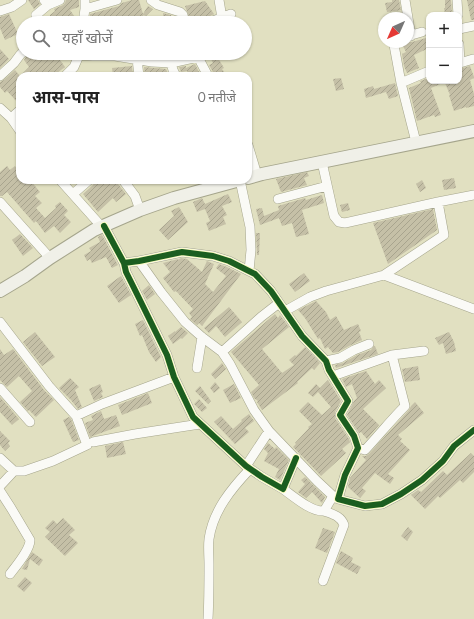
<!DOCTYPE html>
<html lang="hi">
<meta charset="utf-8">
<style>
body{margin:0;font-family:Commissioner,"Noto Sans Devanagari",sans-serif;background:#f2f2f2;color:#222}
.controls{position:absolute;right:12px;top:12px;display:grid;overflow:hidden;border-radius:8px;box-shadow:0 1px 3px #0004}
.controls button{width:36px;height:36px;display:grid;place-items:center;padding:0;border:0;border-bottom:1px solid #e0e0e0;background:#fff;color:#222;font:20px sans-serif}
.compass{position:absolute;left:378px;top:12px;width:36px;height:36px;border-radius:50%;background:#fff;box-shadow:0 1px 3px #0004;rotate:225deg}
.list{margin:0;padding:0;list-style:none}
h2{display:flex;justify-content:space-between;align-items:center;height:52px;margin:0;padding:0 16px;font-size:17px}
h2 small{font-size:13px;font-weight:400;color:#767676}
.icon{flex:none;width:22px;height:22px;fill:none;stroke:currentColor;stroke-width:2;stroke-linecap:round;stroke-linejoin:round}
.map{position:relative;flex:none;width:474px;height:619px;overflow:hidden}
.search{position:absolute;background:#fff;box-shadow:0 1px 3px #0004;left:16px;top:16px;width:236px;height:44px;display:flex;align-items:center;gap:10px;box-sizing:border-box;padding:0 14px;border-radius:22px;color:#767676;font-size:15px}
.panel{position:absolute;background:#fff;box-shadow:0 1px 3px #0004;left:16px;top:72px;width:236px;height:112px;border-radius:12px}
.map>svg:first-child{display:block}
.building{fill:url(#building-hatch)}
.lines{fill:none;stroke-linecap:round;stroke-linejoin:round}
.street-casing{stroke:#a5a58c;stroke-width:10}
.secondary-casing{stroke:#a5a58c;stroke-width:14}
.street{stroke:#fafaf6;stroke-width:9}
.secondary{stroke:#f0f0e8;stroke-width:12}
.cycleway-casing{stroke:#fbfbc1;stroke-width:8}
.cycleway{stroke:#1b5e20;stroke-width:6}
</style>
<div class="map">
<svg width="474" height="619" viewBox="0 0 474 619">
<defs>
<pattern id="building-hatch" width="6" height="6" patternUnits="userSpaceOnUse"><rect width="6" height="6" fill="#c5c0a7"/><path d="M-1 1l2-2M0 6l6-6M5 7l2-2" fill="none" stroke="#a8a48e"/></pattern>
</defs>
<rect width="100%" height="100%" fill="#e1e0c1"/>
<path class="building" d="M28 0H38L40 4 34 9Z
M66 0H79V7L70 10 77 20V23H48L47 19 50 16V15L55 11 54 9 63 5 65 3Z
M132 0H139L143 14 148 6 153 9 146 16 143 15 144 18 140 23H111L108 16 94 23H92L90 18V14L119 6 122 3Z
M392 0H399L401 10 387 12 385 3 392 2Z
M445 0H451L452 13 445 14 444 8H445Z
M467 0H474V20H471Z
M205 1 214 14 204 19 202 23H201L199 17 190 20 185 6Z
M163 13 171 15V23H164Z
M9 14 18 34 5 40 0 28V17Z
M426 38 429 46V48L414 55 419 68 407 73 404 66 402 54 406 52 401 42H412Z
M0 49 9 59 0 68Z
M29 53H55L65 67 53 76H20V104H19L7 91 5 93 0 87V82L4 80 15 70 20 76 29 67 24 60Z
M208 53H215L224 68 222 69 227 76H217L215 73 214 74 209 65 213 63Z
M195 64 201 76H188L187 71 181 72 179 67 186 66V68Z
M132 66 133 76H113L112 68Z
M470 66 474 77V78L470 80 474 94V106L466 108V107L454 111 449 95H450L445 83 450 81H459V69Z
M144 67 166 69 169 76H145Z
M341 78 344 89 336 91 333 79Z
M429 78V81H447L431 88 441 115 435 117 434 115 417 121 409 88 421 83 420 81Z
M395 83 398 96 389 99 386 92 366 98 364 89 373 86 374 89Z
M7 166 10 170 15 166 20 173V180H30L40 192 35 196 42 203 36 208 45 218 56 208 55 206 60 202 68 211 64 215 71 222 60 233 54 226 45 233 36 221 34 223 7 192 2 196H0V172Z
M307 172 309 176 304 178 307 185 281 192 276 179Z
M454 178 456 188 444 190 442 180Z
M95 180H117L118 184 126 194 116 202 113 198 98 212 83 194 93 185Z
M422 180 426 188 420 192 416 184Z
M228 194 232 202 222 206 227 215 223 217 226 224 209 231 206 223 210 221 205 209 197 212 193 202 202 198 205 204Z
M322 195 324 203 302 210 309 234 296 237 292 223 282 226 279 218 260 225 256 209 262 208 264 216 279 210 278 206 305 198 306 200Z
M348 203 350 210 342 212 340 205Z
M179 207 188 222 168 240 159 230 174 216 171 211Z
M433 209 437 230 388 264 373 223Z
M256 233H260L259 255H257Z
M20 234 33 248 23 256 12 240Z
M102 235 118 265 112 268 106 257 92 263 90 259 87 261 84 255 91 251 89 248 100 242 98 237Z
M181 258 187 259 202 272 207 261 214 264 205 284 213 292 226 276 216 268 219 264 227 267 241 274 202 326 199 323 197 325 190 319 192 317 189 313 193 309 176 291 174 292 163 278 170 272 163 263 178 259V260Z
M304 273 310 281 295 292 289 284Z
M121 276 131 295 119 303 107 286Z
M149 285 155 294 147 300 142 291Z
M316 301 326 312 330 320 336 316 344 330 358 324 361 331 359 332 362 340 351 345 338 352 333 353 328 347 325 349 320 338 318 339 305 318 298 310Z
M229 307 242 322 225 337 216 326 209 333 204 328Z
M275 314 278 318 280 315 289 327 262 349 282 373 294 365 289 360 295 355 296 356 305 347 320 363 314 370 312 368 297 382 298 383 262 410 257 402 258 401 254 398 251 392 259 385 231 352Z
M143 320 161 357 156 362 149 352 142 335 140 336 135 324Z
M181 327 188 333 182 339 181 338 173 344 168 336 175 331V332Z
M35 332 55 357 42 366 23 342Z
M449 332 454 342 456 351 446 354 443 343 439 345 435 338Z
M374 346H375L378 354 336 368 335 365 343 363 357 355 371 350Z
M0 349 4 355 13 349 44 390 54 400 36 417 29 410 28 411 20 402 32 391 19 376 7 387 0 380Z
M222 363 226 369 215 379 211 374Z
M418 366 420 380 405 382 402 369Z
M366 371 375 384 379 380 386 388 363 409 379 425 367 439 361 432 359 433 347 415 354 401 357 398 352 384 346 387 342 379Z
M70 378 79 387 75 390 82 407 78 409 71 400 59 388Z
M328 380 341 401 335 412V418L349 439 350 442 342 449 346 453 321 476 300 454 293 447 296 444 295 443 309 428 308 427 312 424 299 411 308 402 322 415 331 407 318 392 313 397 308 393 316 384 320 388Z
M215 382 220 388 214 393 210 388Z
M100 384 103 392 101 393 103 397 94 401 89 389Z
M234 384 241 398 230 403 223 390Z
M200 386 211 401 208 404 195 391Z
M148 393 152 403 122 415 118 405Z
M0 397 19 419 12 425 0 412Z
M199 399 207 408 202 412 194 404Z
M415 402 424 413 398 435 402 439 400 441 410 450 388 474 394 478 390 484 383 479 375 473 362 488 366 491 360 498 348 487 350 478 366 460 362 456H366L369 454 409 410 411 406Z
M101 411 104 419 116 415 120 426 90 437 85 423 93 420 91 416Z
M249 414 254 421 245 428 249 432 235 444 214 422 221 416 233 429 242 421 241 420Z
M69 417 71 419 79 440 73 442 63 420Z
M0 431 10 441 8 443 10 446 5 451 0 445Z
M123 442 126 454 107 458 105 446Z
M268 443 275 449 276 447 289 460 280 480 275 477 279 469 264 461 268 453 264 449Z
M471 453 474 456V472L463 483 460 480 440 498 438 496 425 509 411 495 418 490 421 492 443 471 447 475Z
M305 477 325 497 322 503 312 492 306 498 298 492 305 484 301 480Z
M63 518 75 530 69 535 78 543 65 556 45 537 50 532 45 528 53 520 57 524Z
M408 527 413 532 407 541 401 536Z
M323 528 335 532 327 553 315 548Z
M341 551 353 558 351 562 361 567 357 574 336 563Z
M32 552 43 560 39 566 30 559 27 570 22 569Z
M25 577 32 583 24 592 17 586Z"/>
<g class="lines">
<defs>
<path id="street" d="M44 0 48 5 60 0
M151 0 158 5 180 12 183 15 185 23
M219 0 222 18
M405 0 408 18
M457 0 458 15
M85 9 117 0
M0 11 12 7 22 0
M408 18 411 36
M42 23 36 15 48 5
M83 23 85 9V0
M208 23 231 14
M459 29 474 26
M408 36 422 32
M395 42 394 45 401 83 416 142
M459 44 460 63 473 59
M79 55 93 56H115L152 62 171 63 198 57 196 53
M198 57 208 76
M137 59 139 76
M171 63 173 70 176 76
M0 76 14 63 20 55 23 52
M65 76 74 67 80 53
M401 83 429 71
M0 108 11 118 20 131
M11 118 20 110
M248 145 257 175
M322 162 334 216 339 222 345 223 438 202 474 195
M60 180 102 227
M123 180 135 196 140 210
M240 180 250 227 251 250 249 271
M73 194 89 180
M278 199 327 186
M0 202 50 258
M104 226 124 263 139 261 182 252 213 256 229 261 255 274 271 291 302 336 326 361 329 370 348 401 340 415 354 436 358 448 345 475 338 499 365 506 382 504 401 494 422 480 443 461 454 446 474 430
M139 261 161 292 185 322 202 337 222 352 230 364 254 410 269 431 246 466
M124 263 126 272 134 288 167 355 174 377 193 417 246 466 262 477 283 489 296 458
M384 275 444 235 438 202
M285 311 310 297 326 291 384 275 474 309
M0 322 49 386 76 416 102 404 174 377
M222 352 261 317 279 303
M326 361 340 358 354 350 369 344
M197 368 202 337
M333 376 392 355 424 351
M0 388 30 422
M269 431 317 481 333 496
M93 442 135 434 200 424
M358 448 365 450C379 435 391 420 405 406L392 355
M0 458 14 471 0 486
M14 471H24L53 461 87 445 76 416
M283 489C293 496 311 512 324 511
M0 491 11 508 30 540C30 550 16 566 10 574
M323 581 344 525C341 516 332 514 324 511L333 496 338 499
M208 619C209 601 209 582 209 564 209 556 208 547 209 539 213 511 231 489 250 469"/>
<path id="secondary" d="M248 178 262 174 474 131
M0 291 25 276 50 258 94 230 140 210 174 198 240 180"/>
</defs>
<use href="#street" class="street-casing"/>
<use href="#secondary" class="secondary-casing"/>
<use href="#street" class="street"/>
<use href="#secondary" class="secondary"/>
<defs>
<path id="cycleway" d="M104 226 124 263 139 261 182 252 213 256 229 261 255 274 271 291 302 336 326 361 329 370 348 401 340 415 354 436 358 448 345 475 338 499 365 506 382 504 401 494 422 480 443 461 454 446 474 430
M124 263 126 272 134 288 167 355 174 377 193 417 246 466 262 477 283 489 296 458"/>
</defs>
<use href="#cycleway" class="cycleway-casing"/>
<use href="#cycleway" class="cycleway"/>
</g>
</svg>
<div class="controls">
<button>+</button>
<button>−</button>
</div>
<svg class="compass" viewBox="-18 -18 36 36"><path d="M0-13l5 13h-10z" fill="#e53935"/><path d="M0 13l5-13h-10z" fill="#767676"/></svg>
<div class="search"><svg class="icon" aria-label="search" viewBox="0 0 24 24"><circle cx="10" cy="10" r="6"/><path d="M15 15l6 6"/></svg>यहाँ खोजें</div>
<section class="panel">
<h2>आस-पास<small>0 नतीजे</small></h2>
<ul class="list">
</ul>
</section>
</div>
